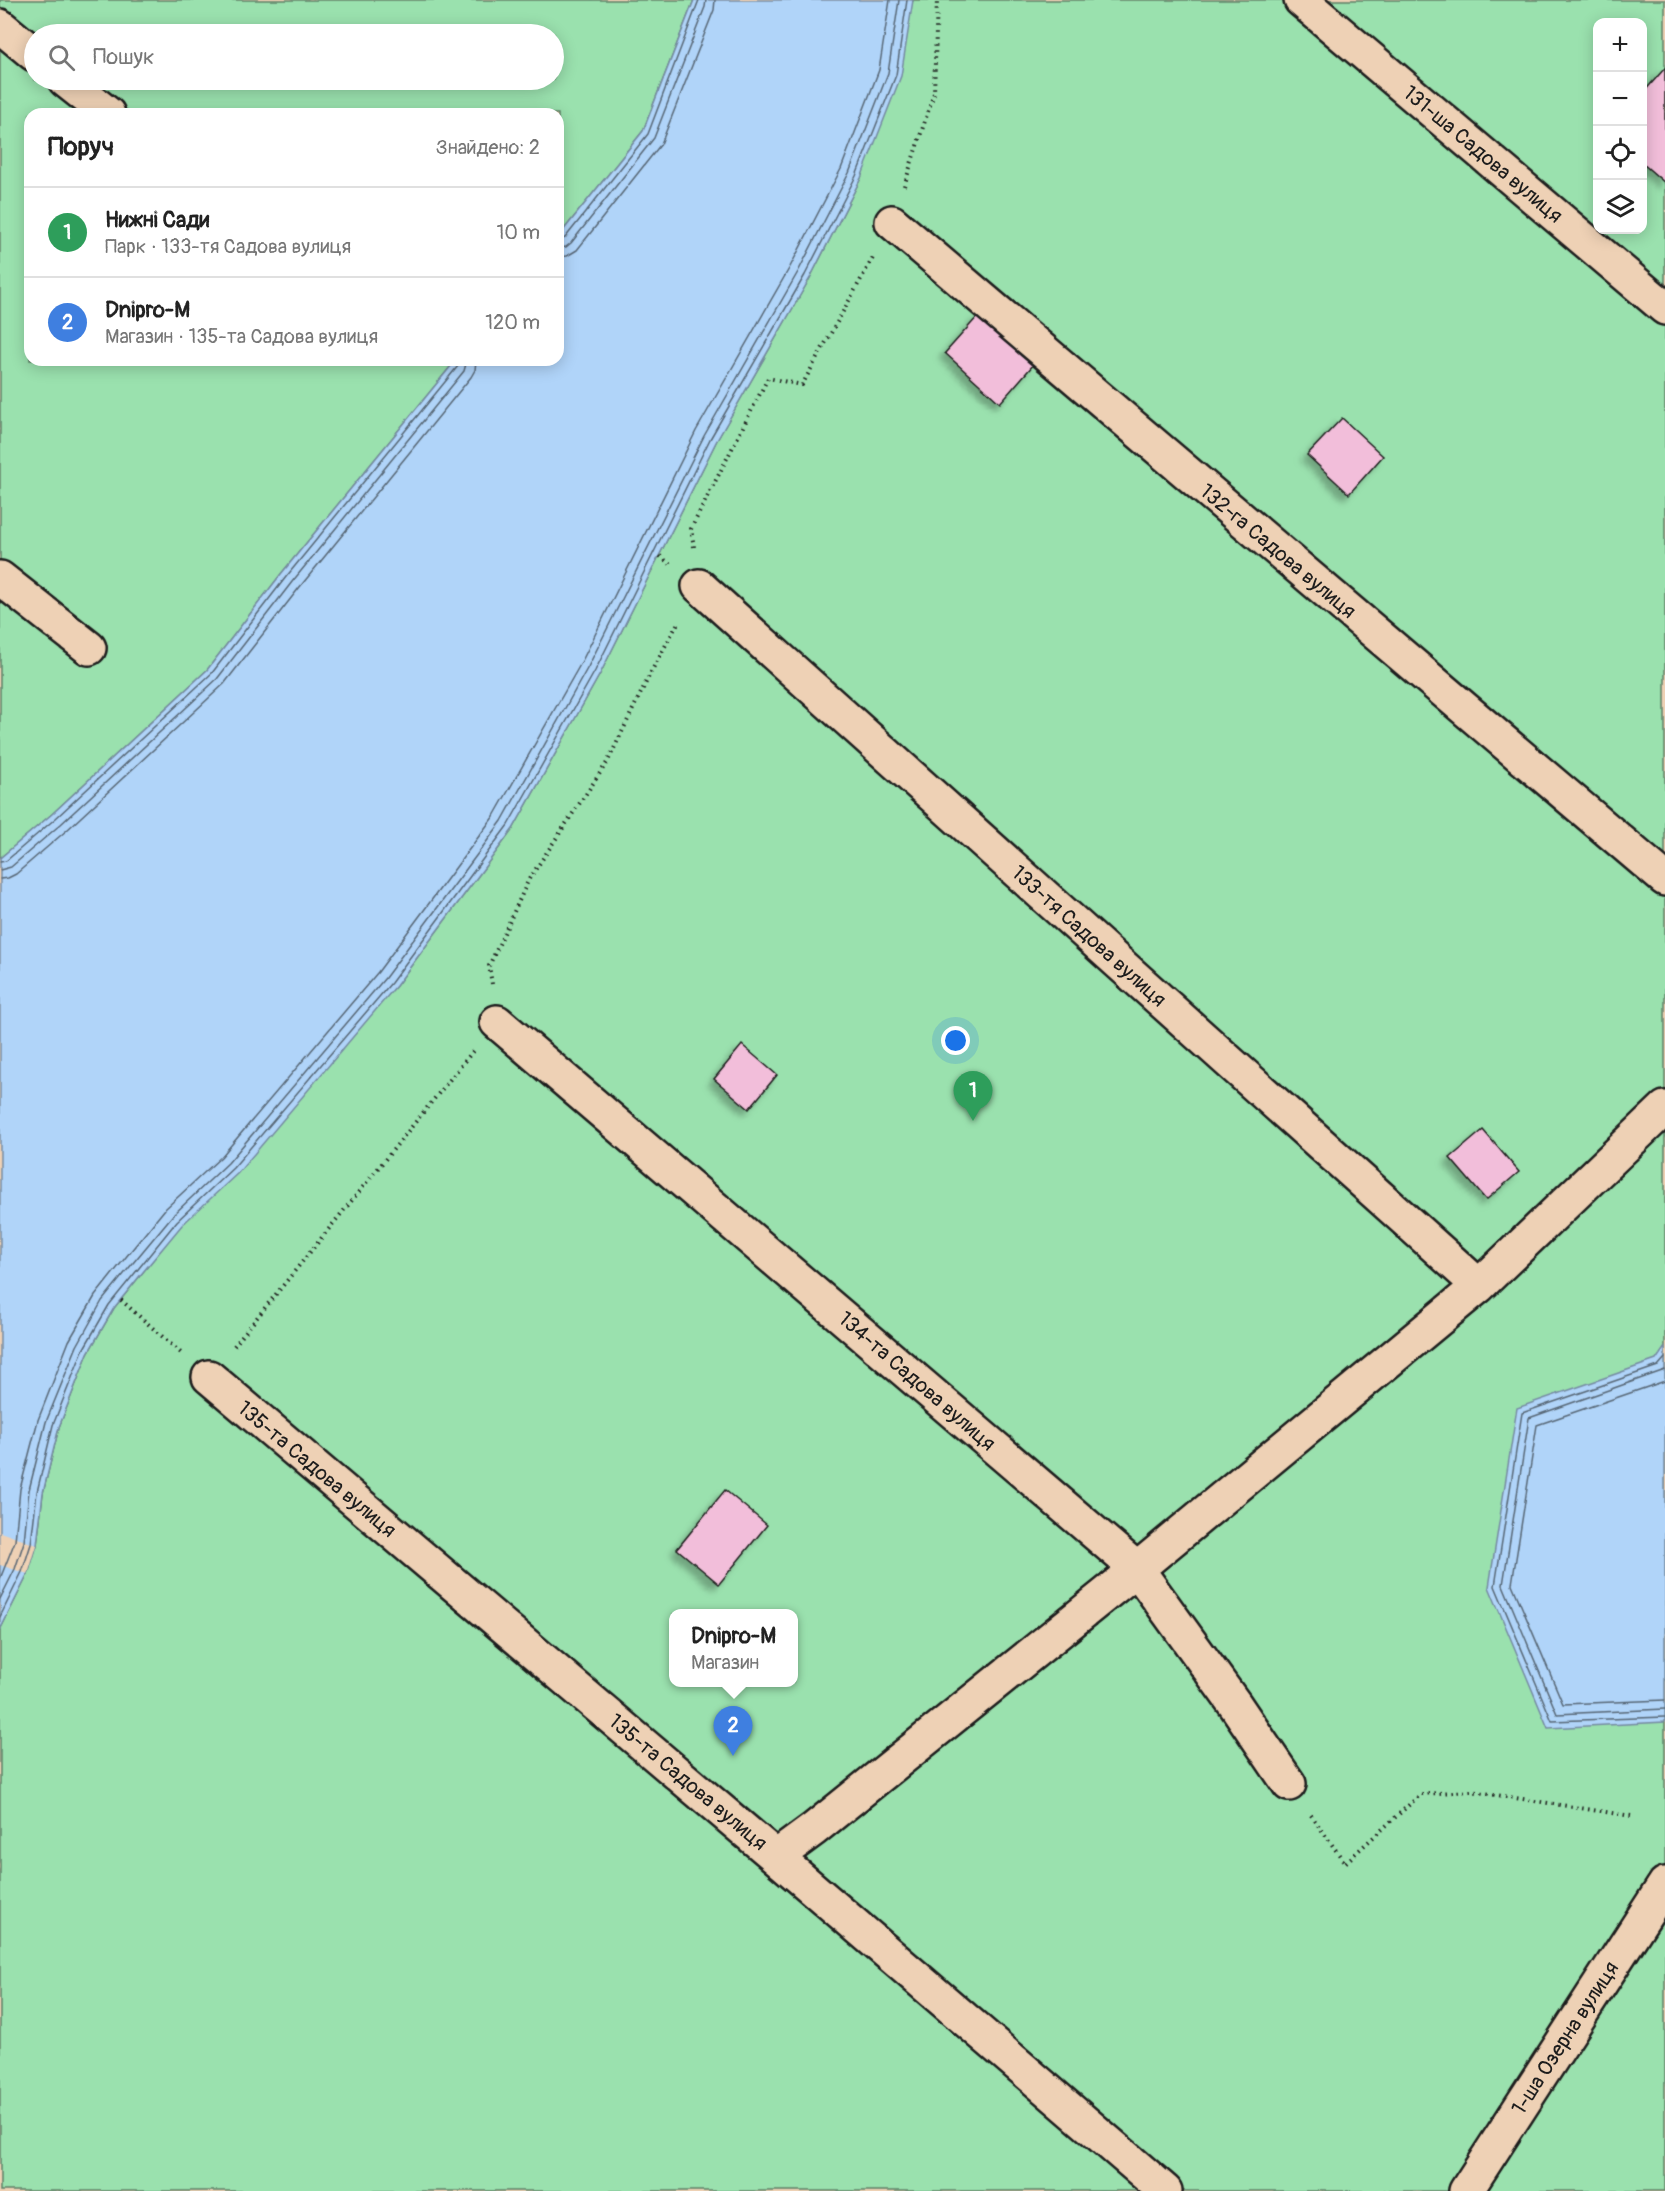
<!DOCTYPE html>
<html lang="uk">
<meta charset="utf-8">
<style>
body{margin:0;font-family:Pangolin,sans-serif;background:#f2f2f2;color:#222}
.controls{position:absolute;right:18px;top:18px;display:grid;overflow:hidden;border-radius:12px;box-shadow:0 3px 15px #0003}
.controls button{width:54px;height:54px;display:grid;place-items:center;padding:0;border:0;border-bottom:2px solid #e0e0e0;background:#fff;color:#222;font:30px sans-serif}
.you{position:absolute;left:956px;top:1041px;width:21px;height:21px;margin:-15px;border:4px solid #fff;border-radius:50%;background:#1a73e8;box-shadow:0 0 0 9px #1a73e833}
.badge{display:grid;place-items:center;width:39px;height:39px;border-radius:50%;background:#1c1c1c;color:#fff;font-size:20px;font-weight:700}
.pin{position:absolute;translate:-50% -50px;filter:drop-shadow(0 2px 3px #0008)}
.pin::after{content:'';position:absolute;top:32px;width:21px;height:18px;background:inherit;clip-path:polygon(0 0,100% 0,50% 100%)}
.popup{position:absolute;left:669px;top:1609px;width:129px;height:78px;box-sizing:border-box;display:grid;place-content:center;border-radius:12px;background:#fff;filter:drop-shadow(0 2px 4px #0005);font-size:20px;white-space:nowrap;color:#767676}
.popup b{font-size:22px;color:#222}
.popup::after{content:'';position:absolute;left:50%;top:100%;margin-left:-12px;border:12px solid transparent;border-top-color:#fff}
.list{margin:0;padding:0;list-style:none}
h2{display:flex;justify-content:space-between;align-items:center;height:78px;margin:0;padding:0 24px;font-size:26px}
h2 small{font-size:20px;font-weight:400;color:#767676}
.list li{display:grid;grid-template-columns:39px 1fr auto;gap:18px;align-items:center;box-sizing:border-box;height:90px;padding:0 24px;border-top:2px solid #e0e0e0}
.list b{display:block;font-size:22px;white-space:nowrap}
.list p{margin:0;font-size:20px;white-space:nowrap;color:#767676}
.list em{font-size:20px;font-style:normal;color:#767676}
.icon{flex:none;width:33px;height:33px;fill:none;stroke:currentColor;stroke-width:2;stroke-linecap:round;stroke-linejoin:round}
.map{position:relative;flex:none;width:1665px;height:2191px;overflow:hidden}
.search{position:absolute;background:#fff;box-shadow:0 3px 15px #0003;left:24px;top:24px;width:540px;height:66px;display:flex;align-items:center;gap:15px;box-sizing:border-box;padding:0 21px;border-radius:33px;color:#767676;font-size:22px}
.panel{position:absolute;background:#fff;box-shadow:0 3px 15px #0003;left:24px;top:108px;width:540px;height:258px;border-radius:18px}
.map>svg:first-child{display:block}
.green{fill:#9ae1ae;stroke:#5b7e65;stroke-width:1.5;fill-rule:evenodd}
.water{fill:#b0d4f9;stroke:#758aa1;stroke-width:1.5}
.pier{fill:#eed1b5}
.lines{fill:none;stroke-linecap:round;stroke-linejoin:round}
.shore{stroke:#576674;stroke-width:1.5}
.building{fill:#f2beda;stroke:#1c1c1c;stroke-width:1.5;filter:url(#shadow)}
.street-casing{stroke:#1c1c1c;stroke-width:38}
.path{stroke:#1c1c1c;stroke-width:4;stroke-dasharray:1.5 4.5;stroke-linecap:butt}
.street{stroke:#eed1b5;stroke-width:33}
.labels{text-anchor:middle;stroke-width:5;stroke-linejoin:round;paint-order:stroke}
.street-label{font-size:21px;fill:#1c1c1c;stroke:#eed1b5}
</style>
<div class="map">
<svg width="1665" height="2191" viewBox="0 0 1665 2191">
<defs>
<filter id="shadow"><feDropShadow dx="-5.5" dy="5.5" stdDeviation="3" flood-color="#0004"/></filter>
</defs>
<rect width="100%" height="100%" fill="#eed1b5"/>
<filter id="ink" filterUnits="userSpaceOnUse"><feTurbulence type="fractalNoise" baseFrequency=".0167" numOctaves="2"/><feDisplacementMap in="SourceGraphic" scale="12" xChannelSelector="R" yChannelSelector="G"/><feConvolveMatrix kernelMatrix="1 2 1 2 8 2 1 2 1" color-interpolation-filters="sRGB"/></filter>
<g filter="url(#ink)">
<path class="green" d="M0 0H694L643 131 558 237V114H30V360H456L281 574 207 670 52 814 0 858ZM34 34H554V80H34Z
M913 0H1665V2191H0V1630L28 1574 37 1545 43 1493 59 1427 88 1353 114 1308 143 1272 181 1225 396 986 513 829 600 674 716 442 810 278 861 178ZM1598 22H1642V230H1598ZM673 1614H793V1682H673Z"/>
<path class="water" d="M694 0H913L901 76 861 178 810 278 716 442 600 674 513 829 396 986 238 1173 182 1225 143 1272 114 1308 88 1353 59 1427 43 1493 37 1545 28 1574 0 1630V858L52 814 207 670 281 574 456 360H558V237L643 131Z
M1665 1347V1722L1548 1728 1489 1587 1517 1408 1656 1360Z"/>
<path class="pier" d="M0 1532 37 1545 28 1574 0 1565Z"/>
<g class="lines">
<path class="shore" d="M558 241 565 238 648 134 699 0
M558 248 566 247 571 243 654 138 705 7 706 0
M558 257 567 256 577 250 661 144 714 10 715 0
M0 862 6 861 56 818 212 673 286 577 458 366 460 360
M0 870 11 867 61 824 217 679 292 582 464 371 467 360
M0 879 8 878 16 874 67 830 224 684 299 588 471 377 475 370 476 360
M1665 1358 1658 1366 1522 1413 1495 1586 1552 1721 1665 1717
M1665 1370 1529 1418 1503 1585 1557 1714 1665 1709
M1665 1381 1537 1425 1512 1584 1563 1704 1665 1700
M0 1579 15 1541 20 1489 38 1420 69 1341 95 1296 126 1257 165 1209 221 1157 378 972 494 816 581 663 696 431 790 267 841 169 879 70 890 0
M0 1599 15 1569 24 1542 29 1490 46 1422 77 1346 102 1301 133 1263 172 1216 228 1163 385 978 502 821 588 667 704 436 798 272 849 173 888 73 899 0
M0 1617 22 1572 31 1544 37 1492 53 1425 83 1350 109 1305 139 1268 177 1221 233 1168 391 983 508 825 595 671 710 439 805 275 856 176 896 75 907 0"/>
</g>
<path class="building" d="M1665 68V183L1642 163V94Z
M979 315 1034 364 1000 403 945 353Z
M1342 418 1383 456 1349 494 1307 455Z
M742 1045 777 1075 749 1109 714 1079Z
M1483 1130 1519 1172 1486 1200 1450 1158Z
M725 1490 767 1525 719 1584 677 1549Z"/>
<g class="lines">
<defs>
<path id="street" d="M1301 0 1665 308
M0 26 34 54
M65 80 108 114
M892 222 1665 879
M0 578 89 648
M699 586 1479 1286
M497 1022 1137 1569 1236 1706 1289 1784
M209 1377 776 1857 1165 2191
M776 1857 814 1829 1137 1569 1479 1286 1665 1108
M1466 2191 1665 1884"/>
</defs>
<use href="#street" class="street-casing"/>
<path class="path" d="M904 186 934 93 937 0
M694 547 691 529 768 378 802 385 874 256
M660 556 670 564
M492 984 489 966 529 879 608 761 652 670 679 621
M121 1300 181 1353
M234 1346 473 1051
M1311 1815 1345 1863 1421 1794 1471 1791 1631 1816"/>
<use href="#street" class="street"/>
</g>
</g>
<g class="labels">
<g class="street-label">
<text transform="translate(1483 154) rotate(40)" y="7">131-ша Садова вулиця</text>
<text transform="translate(1278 551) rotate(40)" y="7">132-га Садова вулиця</text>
<text transform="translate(1089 936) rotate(42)" y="7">133-тя Садова вулиця</text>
<text transform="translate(917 1381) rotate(41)" y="7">134-та Садова вулиця</text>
<text transform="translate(317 1469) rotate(40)" y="7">135-та Садова вулиця</text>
<text transform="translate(688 1782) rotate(40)" y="7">135-та Садова вулиця</text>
<text transform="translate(1565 2038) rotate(-57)" y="7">1-ша Озерна вулиця</text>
</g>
</g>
</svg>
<div class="controls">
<button>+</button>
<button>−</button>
<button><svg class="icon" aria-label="locate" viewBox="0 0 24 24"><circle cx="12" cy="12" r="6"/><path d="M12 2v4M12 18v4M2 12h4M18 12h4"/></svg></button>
<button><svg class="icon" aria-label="layers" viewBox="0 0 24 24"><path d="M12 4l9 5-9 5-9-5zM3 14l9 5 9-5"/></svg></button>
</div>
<div class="you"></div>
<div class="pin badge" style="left:973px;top:1121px;background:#2e9e5b">1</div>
<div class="pin badge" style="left:733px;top:1756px;background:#3f7fe0">2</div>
<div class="popup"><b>Dnipro-M</b>Магазин</div>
<div class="search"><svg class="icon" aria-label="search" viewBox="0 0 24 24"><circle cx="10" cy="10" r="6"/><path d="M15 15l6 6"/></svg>Пошук</div>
<section class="panel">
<h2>Поруч<small>Знайдено: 2</small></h2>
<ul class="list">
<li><span class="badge" style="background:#2e9e5b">1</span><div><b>Нижні Сади</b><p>Парк · 133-тя Садова вулиця</p></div><em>10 m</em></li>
<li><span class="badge" style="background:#3f7fe0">2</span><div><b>Dnipro-M</b><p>Магазин · 135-та Садова вулиця</p></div><em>120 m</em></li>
</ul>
</section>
</div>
